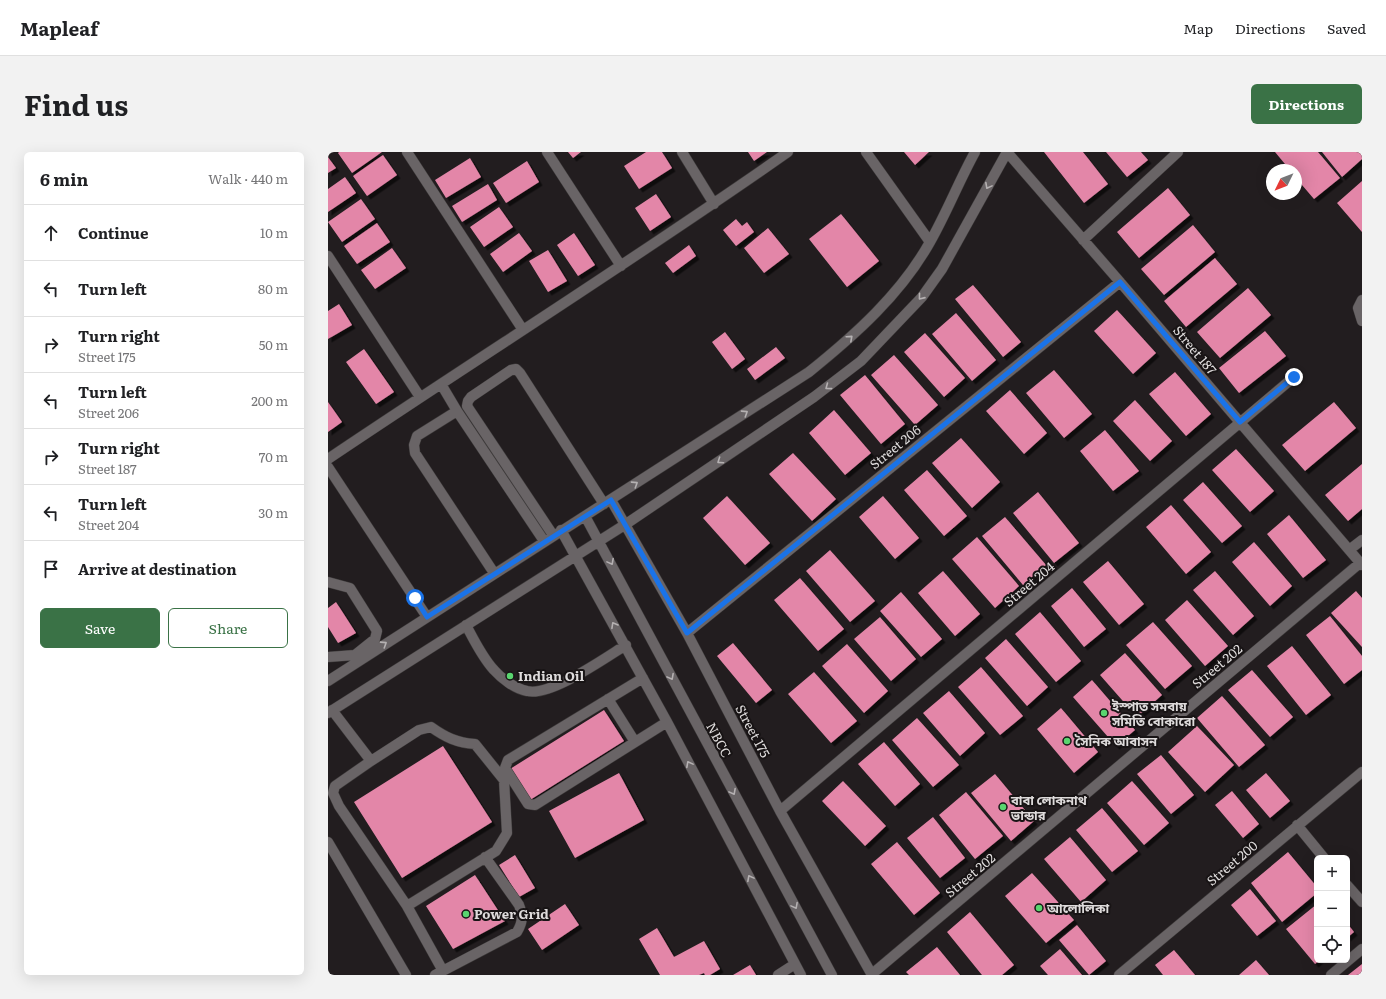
<!DOCTYPE html>
<meta charset="utf-8">
<style>
body{margin:0;font-family:Literata,"Noto Sans Bengali",serif;background:#f2f2f2;color:#202124}
.controls{position:absolute;right:12px;bottom:12px;display:grid;overflow:hidden;border-radius:6px;box-shadow:0 4px 16px #0002}
.controls button{width:36px;height:36px;display:grid;place-items:center;padding:0;border:0;border-bottom:1px solid #e0e0e0;background:#fff;color:#202124;font:20px sans-serif}
.compass{position:absolute;left:938px;top:12px;width:36px;height:36px;border-radius:50%;background:#fff;box-shadow:0 4px 16px #0002;rotate:227deg}
.stop{position:absolute;width:12px;height:12px;margin:-9px;border:3px solid #1a73e8;border-radius:50%;background:#fff}
.stop.end{background:#1a73e8;border-color:#fff;box-shadow:0 1px 4px #0008}
.list{margin:0;padding:0;list-style:none}
h2{display:flex;justify-content:space-between;align-items:center;height:52px;margin:0;padding:0 16px;font-size:17px}
h2 small{font-size:13px;font-weight:400;color:#757577}
.list li{display:grid;grid-template-columns:26px 1fr auto;gap:12px;align-items:center;box-sizing:border-box;height:56px;padding:0 16px;border-top:1px solid #e0e0e0}
.list b{display:block;font-size:15px;white-space:nowrap}
.list p{margin:0;font-size:13px;white-space:nowrap;color:#757577}
.list em{font-size:13px;font-style:normal;color:#757577}
.actions{display:flex;gap:8px;padding:12px 16px}
.actions a{flex:1;padding:9px 0;border:1px solid #3a7246;border-radius:6px;text-align:center;font-size:14px;color:#3a7246}
.actions .main{background:#3a7246;color:#fff}
.icon{flex:none;width:22px;height:22px;fill:none;stroke:currentColor;stroke-width:2;stroke-linecap:round;stroke-linejoin:round}
.map{position:relative;flex:none;width:1034px;height:823px;overflow:hidden;border-radius:6px}
header{display:flex;align-items:center;gap:24px;box-sizing:border-box;height:56px;padding:0 20px;background:#fff;border-bottom:1px solid #e0e0e0}
header strong{font-size:19px}
nav{display:flex;gap:22px;margin-inline-start:auto;font-size:14px}
.intro{display:flex;align-items:center;justify-content:space-between;box-sizing:border-box;height:96px;padding:0 24px}
h1{margin:0;font-size:28px}
.button{padding:10px 18px;border-radius:6px;background:#3a7246;color:#fff;font-size:14px;font-weight:700}
main{display:flex;gap:24px;padding:0 24px}
aside{flex:1;background:#fff;border-radius:6px;box-shadow:0 4px 16px #0002}
.map>svg:first-child{display:block}
.building{fill:#e386a8;filter:url(#shadow)}
.lines{fill:none;stroke-linecap:round;stroke-linejoin:round}
.minor-casing{stroke:#3e3b3b;stroke-width:11}
.minor{stroke:#696466;stroke-width:10}
.oneway{stroke:#b5b1b2}
.route{stroke:#1a73e8;stroke-width:5}
.poi-dot{fill:#59d56f;stroke:#181415;stroke-width:1.5}
.labels{text-anchor:middle;stroke-width:4;stroke-linejoin:round;paint-order:stroke}
.street-label{font-size:13px;fill:#dedbdb;stroke:#181415}
.poi-label{font-size:13px;font-weight:bold;fill:#dedbdb;stroke:#181415;text-anchor:start}
</style>
<header>
<strong>Mapleaf</strong>
<nav><a>Map</a><a>Directions</a><a>Saved</a></nav>
</header>
<div class="intro"><h1>Find us</h1><a class="button">Directions</a></div>
<main>
<aside>
<h2>6 min<small>Walk · 440 m</small></h2>
<ul class="list">
<li><svg class="icon" aria-label="ahead" viewBox="0 0 24 24"><path d="M12 20V5M6 11l6-6 6 6"/></svg><div><b>Continue</b></div><em>10 m</em></li>
<li><svg class="icon" aria-label="left" viewBox="0 0 24 24"><path d="M17 20v-9H6M10 6l-5 5 5 5"/></svg><div><b>Turn left</b></div><em>80 m</em></li>
<li><svg class="icon" aria-label="right" viewBox="0 0 24 24"><path d="M7 20v-9h11M14 6l5 5-5 5"/></svg><div><b>Turn right</b><p>Street 175</p></div><em>50 m</em></li>
<li><svg class="icon" aria-label="left" viewBox="0 0 24 24"><path d="M17 20v-9H6M10 6l-5 5 5 5"/></svg><div><b>Turn left</b><p>Street 206</p></div><em>200 m</em></li>
<li><svg class="icon" aria-label="right" viewBox="0 0 24 24"><path d="M7 20v-9h11M14 6l5 5-5 5"/></svg><div><b>Turn right</b><p>Street 187</p></div><em>70 m</em></li>
<li><svg class="icon" aria-label="left" viewBox="0 0 24 24"><path d="M17 20v-9H6M10 6l-5 5 5 5"/></svg><div><b>Turn left</b><p>Street 204</p></div><em>30 m</em></li>
<li><svg class="icon" aria-label="arrive" viewBox="0 0 24 24"><path d="M6 21V4h12l-3 4 3 4H6"/></svg><div><b>Arrive at destination</b></div></li>
</ul>
<div class="actions"><a class="main">Save</a><a>Share</a></div>
</aside>
<div class="map">
<svg width="1034" height="823" viewBox="0 0 1034 823">
<defs>
<filter id="shadow"><feDropShadow dx="3.5" dy="3.5" stdDeviation="0" flood-color="#0009"/></filter>
</defs>
<rect width="100%" height="100%" fill="#221d1f"/>
<path class="building" d="M11 0H54L24 21 10 1Z
M240 0H253L245 6Z
M318 0H334L344 16 311 37 296 14Z
M420 0H439L426 9Z
M576 0H601L587 13Z
M716 0H755L780 32 756 51Z
M778 0H813L820 8 799 25Z
M947 0H990L1012 26 986 47 968 26V18H962Z
M994 0H1034V7L1014 25Z
M55 3 69 23 39 44 25 24Z
M0 5 8 16 0 21Z
M142 6 153 25 118 46 107 28Z
M199 9 211 30 178 51 165 31Z
M17 25 28 41 0 60V37Z
M1034 29V80L1009 51Z
M160 32 169 48 134 70 124 54Z
M840 36 862 63 811 106 789 80Z
M328 42 343 65 322 79 307 56Z
M33 47 47 67 14 90 0 70Z
M171 55 185 75 156 95 142 75Z
M513 62 551 109 519 135 481 87Z
M408 67 414 74 419 70 426 80 408 94 395 78Z
M49 71 62 90 29 112 16 94Z
M865 73 887 100 836 143 813 117Z
M440 76 461 102 436 121 416 96Z
M191 81 204 99 175 120 162 102Z
M246 81 267 113 250 124 229 93Z
M361 93 368 104 345 121 337 111Z
M64 96 78 116 47 137 33 118Z
M220 98 239 129 220 140 201 109Z
M887 106 909 132 858 175 836 149Z
M645 133 693 190 675 205 627 147Z
M920 136 943 163 892 206 869 180Z
M11 152 24 173 0 187V159Z
M789 158 828 201 805 222 766 179Z
M628 161 668 208 644 229 604 182Z
M937 179 958 204 911 241 891 216Z
M397 180 417 207 404 217 384 190Z
M597 181 637 226 616 245 576 200Z
M448 195 457 206 427 228 419 217Z
M36 197 66 240 48 252 18 210Z
M566 203 610 253 587 273 543 223Z
M726 218 764 262 736 286 698 241Z
M847 220 883 262 858 284 821 242Z
M537 223 577 272 553 292 512 243Z
M682 238 719 281 696 302 658 259Z
M807 248 844 289 822 309 785 269Z
M0 250 14 270 0 280Z
M1006 250 1028 276 977 319 954 293Z
M506 258 543 301 517 323 481 281Z
M777 278 811 319 785 339 752 299Z
M633 286 672 330 644 356 604 311Z
M908 297 946 339 922 360 884 318Z
M465 301 508 347 484 369 441 322Z
M1034 312V357L1020 369 997 343Z
M599 318 639 364 616 384 576 338Z
M875 330 914 374 894 391 855 348Z
M710 340 751 391 726 411 685 361Z
M399 344 442 391 417 413 375 366Z
M555 344 591 386 567 407 531 365Z
M843 353 883 400 858 422 818 375Z
M961 363 998 408 975 426 939 382Z
M677 365 718 413 695 433 654 384Z
M649 385 691 434 667 456 624 407Z
M926 390 964 434 942 454 904 410Z
M502 398 547 449 522 470 478 419Z
M780 409 816 452 791 473 755 430Z
M615 419 652 462 627 484 590 441Z
M887 419 926 464 905 483 865 438Z
M472 426 516 477 490 499 446 448Z
M744 436 778 477 756 495 723 454Z
M1028 439 1034 446V495L1003 461Z
M573 440 614 487 593 505 552 459Z
M859 448 900 494 877 514 837 468Z
M8 450 28 481 10 491 0 475V456Z
M712 460 753 509 728 530 687 482Z
M1002 464 1034 504V518L1016 532 978 483Z
M552 465 588 507 563 529 526 487Z
M825 470 864 514 837 537 798 493Z
M678 487 720 535 699 554 657 506Z
M405 491 444 538 428 551 389 504Z
M519 492 560 539 536 561 494 514Z
M964 494 1003 543 978 563 939 514Z
M797 501 834 543 809 565 772 523Z
M653 515 695 564 672 583 630 535Z
M924 518 965 565 942 585 900 538Z
M486 520 529 569 503 591 460 542Z
M764 528 807 578 788 594 745 545Z
M621 539 657 581 632 604 595 561Z
M894 544 937 593 911 615 869 566Z
M733 556 770 600 746 621 709 577Z
M276 558 296 589 202 648 182 617Z
M589 566 631 613 605 635 564 588Z
M869 574 906 613 877 640 840 600Z
M556 590 592 632 567 654 530 612Z
M115 594 164 670 74 726 26 650Z
M833 603 866 643 843 662 809 622Z
M291 621 316 668 247 706 221 659Z
M938 621 962 649 942 666 918 638Z
M667 622 706 669 683 689 643 641Z
M515 629 558 674 537 694 494 649Z
M804 629 841 671 816 693 779 651Z
M904 639 931 672 915 686 887 653Z
M638 640 675 684 647 707 611 663Z
M774 656 810 699 784 720 748 678Z
M605 665 637 706 612 726 579 686Z
M742 685 778 728 753 750 716 707Z
M569 690 612 741 586 763 543 712Z
M960 700 989 735V741L954 770 923 731Z
M187 703 207 736 191 745 171 713Z
M704 721 746 768 718 791 677 744Z
M147 723 177 769 125 797 98 754Z
M922 737 948 769 929 784 903 753Z
M237 752 251 773 214 798 200 777Z
M989 752V808H992L987 812 958 777Z
M642 760 686 813 674 823H654L619 780Z
M1019 771 1026 780 1019 786Z
M749 773 778 809 761 823 731 788Z
M329 776 346 805 376 789 392 817 382 823H377L376 821 371 823H332L311 787Z
M609 795 632 823H581L578 820Z
M732 797 754 823H720L712 814Z
M846 798 867 823H835L827 813Z
M928 808 941 823H911Z
M1034 812V823H1020Z
M422 813 428 823H405Z"/>
<g class="lines">
<defs>
<path id="minor" d="M79 0 195 178
M219 0 293 114
M354 0 386 52
M538 0 602 90
M679 0 792 130 1034 413
M755 88 850 0
M0 104 92 245
M1034 148 1030 156 1034 169
M113 232 129 259 216 389
M129 259 89 284 86 293 87 301 166 421
M0 307C153 204 309 106 460 0
M0 315 99 465
M283 348 359 481 452 659 544 823
M257 364 504 823
M233 378 339 570 473 823
M225 383 139 254 140 249 143 245 183 218 188 217 192 221 276 352
M1021 398 1034 388
M0 430 22 436 49 479 47 487 27 503 0 505
M138 473C146 488 154 505 166 518 173 526 187 537 199 539 222 545 277 506 298 493
M359 481 792 130
M315 526 180 608 177 616 200 652 207 653 339 570
M0 529 481 220C527 183 573 142 602 90 619 60 631 29 647 0
M280 547 307 590
M4 558 43 609 7 634 5 641 11 654 79 754 168 699 179 681 176 628 147 592C129 591 117 585 103 575L91 578 43 609
M0 561 298 372 486 245 533 209 594 145 614 117 679 0
M452 659 966 225
M969 673 996 706
M0 690 78 823
M1019 733 1034 750
M79 754 115 819
M544 822 1032 411
M107 823 189 780C195 770 195 763 191 753L157 705
M450 823 467 812
M791 823 1034 620
M1003 823 1034 797"/>
</defs>
<use href="#minor" class="minor-casing"/>
<use href="#minor" class="minor"/>
</g>
<defs><path id="oneway-chevron" d="M-2-3.5L2.5 0L-2 3.5" fill="none" stroke-width="1.6" stroke-linecap="round" stroke-linejoin="round"/></defs>
<g class="oneway">
<use href="#oneway-chevron" transform="translate(660 34) rotate(118)"/>
<use href="#oneway-chevron" transform="translate(593 145) rotate(129)"/>
<use href="#oneway-chevron" transform="translate(522 186) rotate(-42)"/>
<use href="#oneway-chevron" transform="translate(500 235) rotate(143)"/>
<use href="#oneway-chevron" transform="translate(417 261) rotate(-33)"/>
<use href="#oneway-chevron" transform="translate(392 309) rotate(146)"/>
<use href="#oneway-chevron" transform="translate(307 332) rotate(-33)"/>
<use href="#oneway-chevron" transform="translate(283 410) rotate(62)"/>
<use href="#oneway-chevron" transform="translate(286 473) rotate(-119)"/>
<use href="#oneway-chevron" transform="translate(56 492) rotate(-33)"/>
<use href="#oneway-chevron" transform="translate(343 525) rotate(62)"/>
<use href="#oneway-chevron" transform="translate(361 612) rotate(-118)"/>
<use href="#oneway-chevron" transform="translate(405 640) rotate(62)"/>
<use href="#oneway-chevron" transform="translate(422 726) rotate(-118)"/>
<use href="#oneway-chevron" transform="translate(467 754) rotate(62)"/>
</g>
<g class="lines">
<path class="route" d="M87 446 99 465 283 348 359 481 792 130 912 270 966 225"/>
</g>
<g class="poi-dot">
<circle cx="182" cy="524" r="4"/>
<circle cx="776" cy="561" r="4"/>
<circle cx="739" cy="589" r="4"/>
<circle cx="675" cy="655" r="4"/>
<circle cx="711" cy="756" r="4"/>
<circle cx="138" cy="762" r="4"/>
</g>
<g class="labels">
<g class="street-label">
<text transform="translate(867 198) rotate(50)" y="5">Street 187</text>
<text transform="translate(567 295) rotate(-39)" y="5">Street 206</text>
<text transform="translate(701 432) rotate(-40)" y="5">Street 204</text>
<text transform="translate(889 514) rotate(-40)" y="5">Street 202</text>
<text transform="translate(425 579) rotate(62)" y="5">Street 175</text>
<text transform="translate(391 588) rotate(62)" y="5">NBCC</text>
<text transform="translate(904 711) rotate(-40)" y="5">Street 200</text>
<text transform="translate(642 723) rotate(-40)" y="5">Street 202</text>
</g>
<g class="poi-label">
<text x="190" y="529">Indian Oil</text>
<text x="784" y="559">ইস্পাত সমবায়<tspan x="784" dy="15">সমিতি বোকারো</tspan></text>
<text x="747" y="594">সৈনিক আবাসন</text>
<text x="683" y="653">বাবা লোকনাথ<tspan x="683" dy="15">ভান্ডার</tspan></text>
<text x="719" y="761">আলোলিকা</text>
<text x="146" y="767">Power Grid</text>
</g>
</g>
</svg>
<div class="controls">
<button>+</button>
<button>−</button>
<button><svg class="icon" aria-label="locate" viewBox="0 0 24 24"><circle cx="12" cy="12" r="6"/><path d="M12 2v4M12 18v4M2 12h4M18 12h4"/></svg></button>
</div>
<svg class="compass" viewBox="-18 -18 36 36"><path d="M0-13l5 13h-10z" fill="#e53935"/><path d="M0 13l5-13h-10z" fill="#757577"/></svg>
<div class="stop" style="left:87px;top:446px"></div>
<div class="stop end" style="left:966px;top:225px"></div>
</div>
</main>
